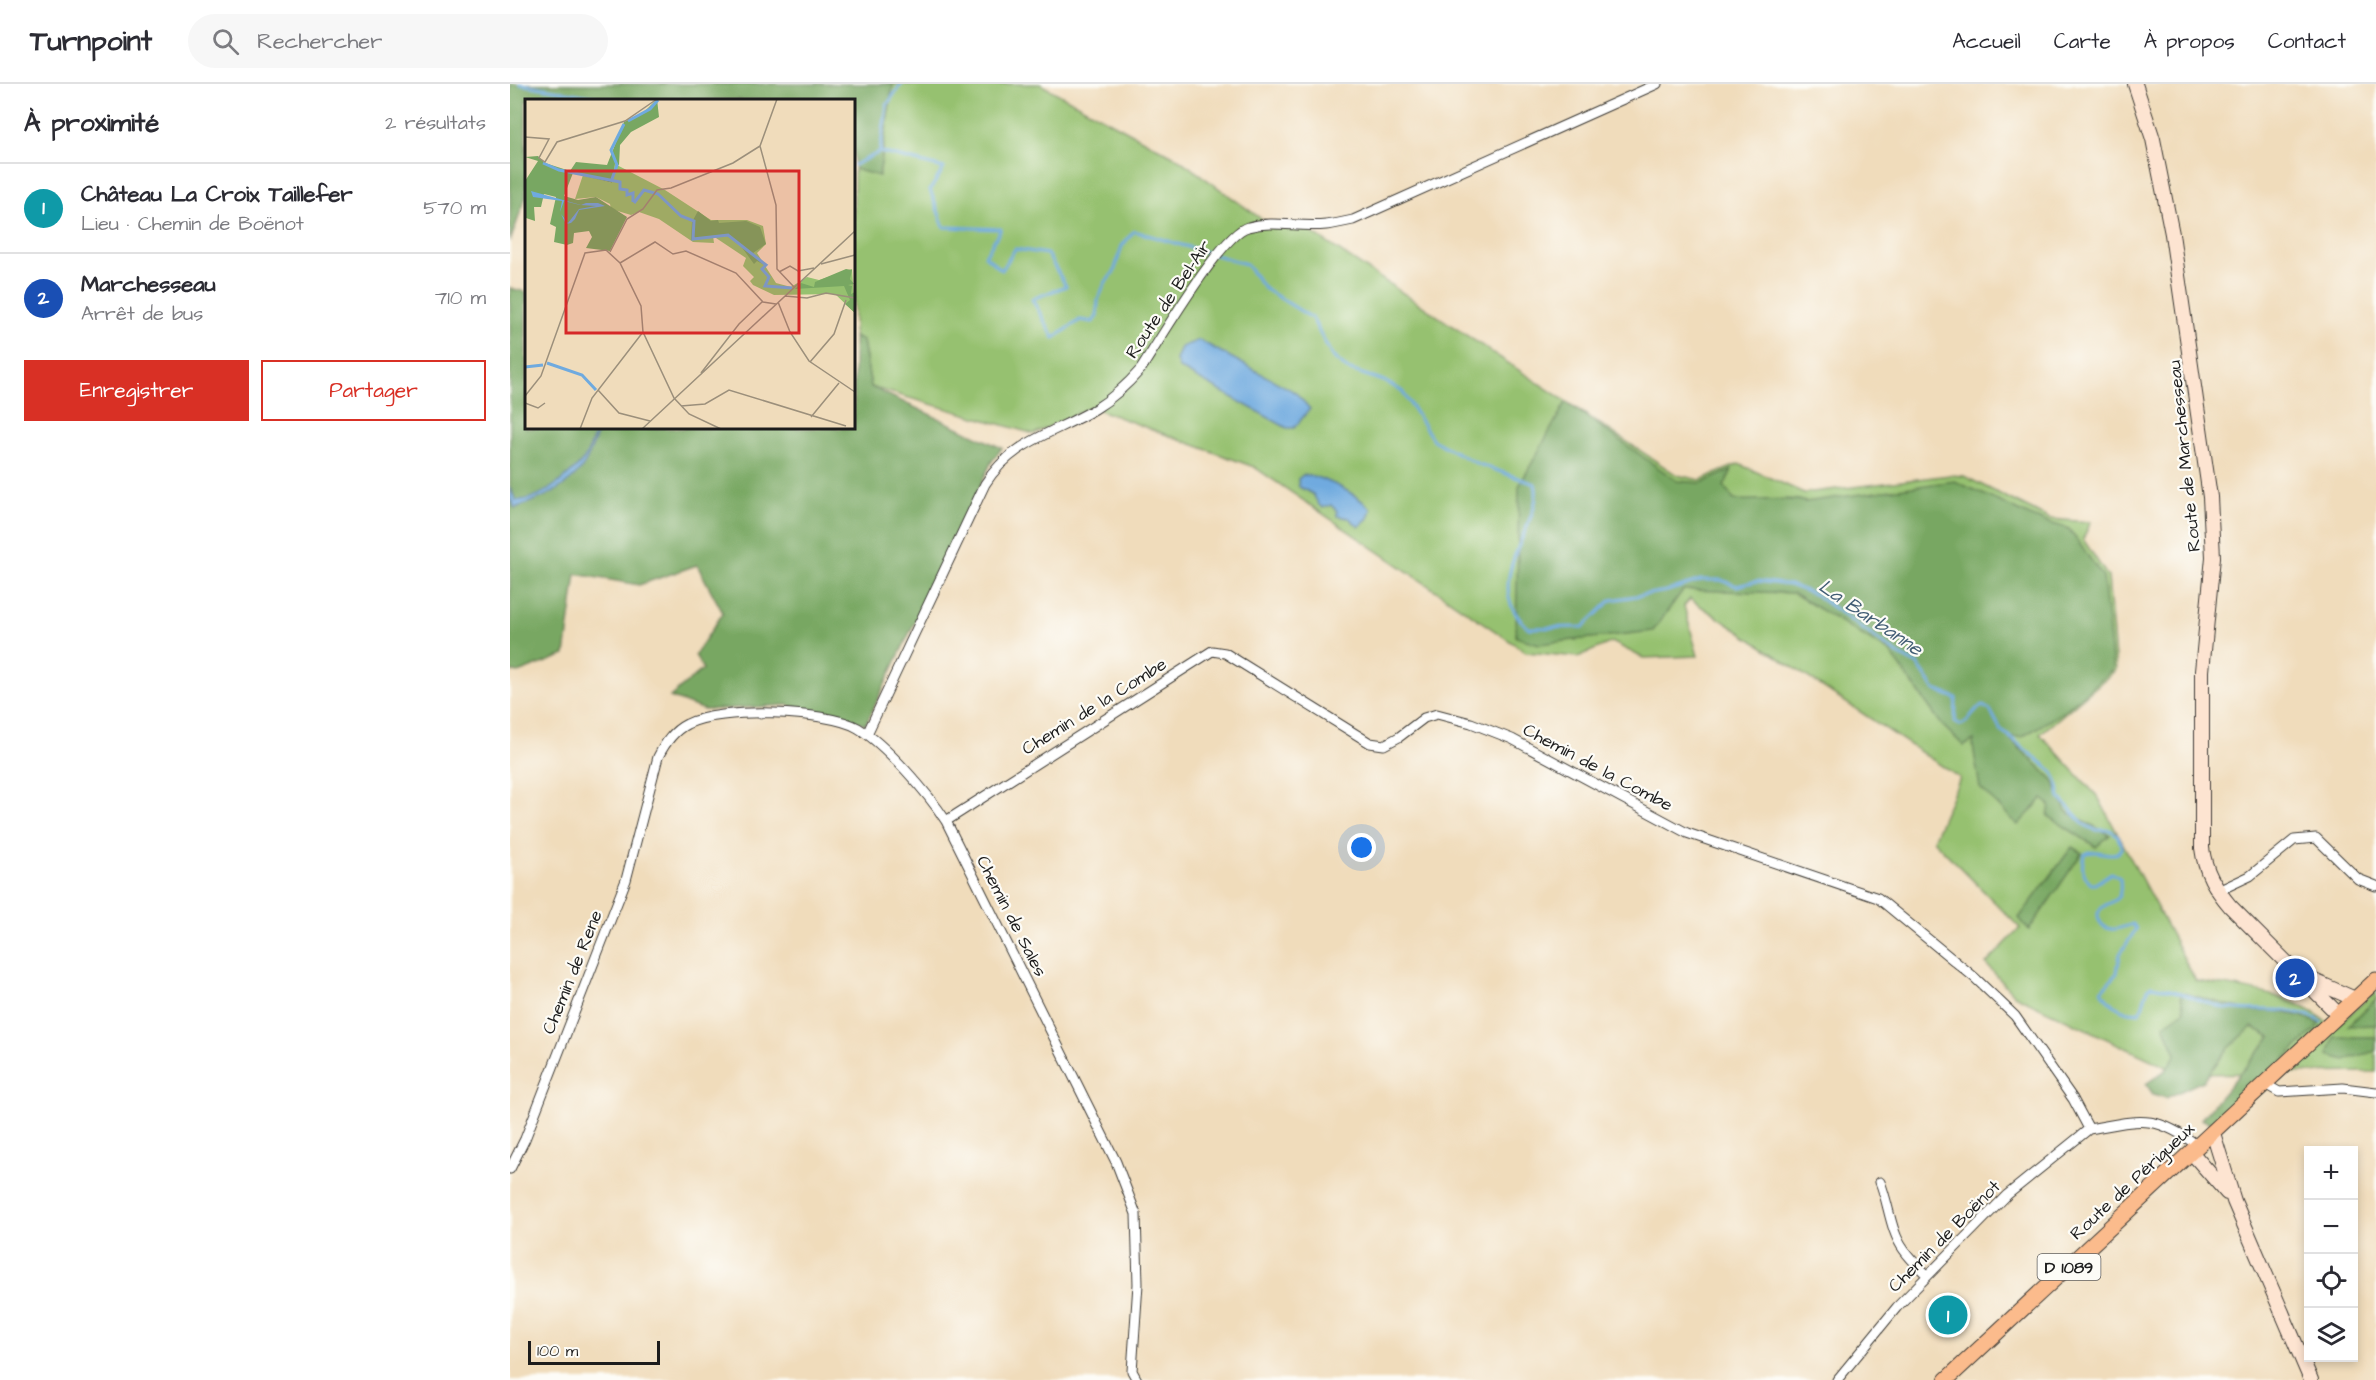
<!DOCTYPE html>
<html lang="fr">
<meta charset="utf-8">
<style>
body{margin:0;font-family:"Architects Daughter",sans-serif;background:#f7f7f7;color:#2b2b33}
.controls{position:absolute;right:18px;bottom:18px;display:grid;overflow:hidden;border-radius:0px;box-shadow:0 3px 9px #0003}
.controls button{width:54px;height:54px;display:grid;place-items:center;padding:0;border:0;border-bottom:2px solid #e1e1e2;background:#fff;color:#2b2b33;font:30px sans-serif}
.scale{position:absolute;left:18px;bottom:15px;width:132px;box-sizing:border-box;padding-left:6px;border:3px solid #1c1c1c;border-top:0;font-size:16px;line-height:21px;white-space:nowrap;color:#1c1c1c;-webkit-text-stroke:4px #fdfcf7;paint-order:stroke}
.you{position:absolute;left:852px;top:764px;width:21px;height:21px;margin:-15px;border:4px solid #fff;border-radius:50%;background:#1a73e8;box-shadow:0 0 0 9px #1a73e833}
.badge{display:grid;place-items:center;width:39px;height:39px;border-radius:50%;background:#d93025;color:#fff;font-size:20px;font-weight:700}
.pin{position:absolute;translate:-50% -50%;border:3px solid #fff;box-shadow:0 2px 6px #0006}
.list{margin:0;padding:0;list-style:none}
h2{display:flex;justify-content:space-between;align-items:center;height:78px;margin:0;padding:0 24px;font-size:26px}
h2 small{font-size:20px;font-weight:400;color:#7c7c81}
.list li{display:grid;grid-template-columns:39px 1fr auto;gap:18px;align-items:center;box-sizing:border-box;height:90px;padding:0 24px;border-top:2px solid #e1e1e2}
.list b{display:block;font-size:22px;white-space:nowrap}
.list p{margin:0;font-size:20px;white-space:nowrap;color:#7c7c81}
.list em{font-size:20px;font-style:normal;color:#7c7c81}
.actions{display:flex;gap:12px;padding:18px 24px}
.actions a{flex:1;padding:14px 0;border:2px solid #d93025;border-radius:0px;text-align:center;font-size:21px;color:#d93025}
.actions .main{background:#d93025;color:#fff}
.icon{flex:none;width:33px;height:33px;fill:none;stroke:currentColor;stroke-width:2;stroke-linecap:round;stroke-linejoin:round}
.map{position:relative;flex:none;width:1866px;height:1296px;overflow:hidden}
header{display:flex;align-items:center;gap:36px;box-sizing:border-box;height:84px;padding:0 30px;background:#fff;border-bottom:2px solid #e1e1e2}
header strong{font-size:28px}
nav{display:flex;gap:33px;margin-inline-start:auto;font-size:21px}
.search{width:420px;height:54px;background:#f7f7f7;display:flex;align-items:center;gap:15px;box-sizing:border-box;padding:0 21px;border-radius:33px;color:#7c7c81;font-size:22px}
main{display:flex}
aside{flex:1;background:#fff}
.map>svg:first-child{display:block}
.green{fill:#96c16f;stroke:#596e46;stroke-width:1.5}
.forest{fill:#78a762;stroke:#4a623f;stroke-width:1.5}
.water{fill:#6faadf;stroke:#46637e;stroke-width:1.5}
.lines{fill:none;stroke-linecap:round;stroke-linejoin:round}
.stream{stroke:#6faadf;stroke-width:3}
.street-casing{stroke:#3c3934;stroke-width:11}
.secondary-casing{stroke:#3c3934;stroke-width:16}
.primary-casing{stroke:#3c3934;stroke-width:17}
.street{stroke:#fff;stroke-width:9}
.secondary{stroke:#fde4d1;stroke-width:14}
.primary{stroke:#fbbb8c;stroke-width:15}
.labels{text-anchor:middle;stroke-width:4.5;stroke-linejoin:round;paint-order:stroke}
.shield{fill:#fdfcf7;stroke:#605f5e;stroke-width:1.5}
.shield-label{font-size:16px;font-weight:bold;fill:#1c1c1c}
.street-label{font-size:18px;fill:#1c1c1c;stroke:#fdfcf7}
.water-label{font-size:20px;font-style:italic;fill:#415c74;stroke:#fdfcf7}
.inset-river{fill:none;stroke:#6faadf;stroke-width:3}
.inset-road{fill:none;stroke:#9b8f7b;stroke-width:1.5}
.view{fill:#d62828;fill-opacity:0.15;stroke:#d62828;stroke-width:3}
.inset-edge{fill:none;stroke:#1c1c1c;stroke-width:3}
</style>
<header>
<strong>Turnpoint</strong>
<div class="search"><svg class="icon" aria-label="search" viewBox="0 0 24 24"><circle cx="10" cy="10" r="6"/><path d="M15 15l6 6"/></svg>Rechercher</div>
<nav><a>Accueil</a><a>Carte</a><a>À propos</a><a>Contact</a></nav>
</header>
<main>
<aside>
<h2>À proximité<small>2 résultats</small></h2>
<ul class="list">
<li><span class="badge" style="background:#0f9aa8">1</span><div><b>Château La Croix Taillefer</b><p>Lieu · Chemin de Boënot</p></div><em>570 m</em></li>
<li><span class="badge" style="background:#1a4fb4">2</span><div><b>Marchesseau</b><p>Arrêt de bus</p></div><em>710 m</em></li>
</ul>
<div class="actions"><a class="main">Enregistrer</a><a>Partager</a></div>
</aside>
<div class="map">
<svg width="1866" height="1296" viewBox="0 0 1866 1296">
<rect width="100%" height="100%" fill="#fdfcf7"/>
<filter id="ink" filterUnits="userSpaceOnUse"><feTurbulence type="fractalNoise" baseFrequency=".0167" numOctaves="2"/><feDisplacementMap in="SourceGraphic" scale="12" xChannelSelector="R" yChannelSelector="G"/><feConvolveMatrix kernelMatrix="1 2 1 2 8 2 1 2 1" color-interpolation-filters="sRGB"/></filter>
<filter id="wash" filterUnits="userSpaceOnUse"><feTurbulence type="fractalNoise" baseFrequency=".008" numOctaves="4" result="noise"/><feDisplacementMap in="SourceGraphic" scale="24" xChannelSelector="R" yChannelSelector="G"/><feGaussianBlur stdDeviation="1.35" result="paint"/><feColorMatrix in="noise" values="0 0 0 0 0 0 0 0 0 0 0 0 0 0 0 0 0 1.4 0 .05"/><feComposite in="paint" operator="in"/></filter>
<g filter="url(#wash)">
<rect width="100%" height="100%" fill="#f0dcbb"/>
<path class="green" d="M383 0H530L667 74 764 144 798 146 1167 391 1190 396 1229 380 1294 409 1440 391 1454 392 1540 435 1581 438 1573 455 1598 493 1606 586 1530 650 1588 713 1686 897C1733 904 1788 910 1824 944L1866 907V988L1671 990 1504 911 1476 880 1510 844 1423 756 1450 694 1180 515 1174 522 1188 572 1133 574 1102 558 1068 573 1016 568 744 383 581 323 524 350 361 303 353 258 344 253V85L369 91Z"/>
<path class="forest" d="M0 0H383L369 92 344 85V16H69L52 13 51 16H16V112L0 158Z
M0 204 16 208V344H344V253L353 257 361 303 492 364 482 377 356 640 278 621 194 626 160 613 193 585 185 571 213 529 187 481 129 501 66 490 55 571 8 589 0 587Z
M1056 318 1167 397 1191 399 1222 386 1214 402 1224 416C1240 418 1285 412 1295 418L1445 397 1524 434 1559 445 1593 493 1603 585 1553 628 1512 653H1498L1543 696 1556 727 1600 751 1586 763 1538 732 1540 721 1532 715 1508 741 1470 704 1463 662 1464 656 1454 662 1432 641 1380 568 1283 509 1173 506 1143 547 1029 560 1006 553 1009 402Z
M1562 763 1572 769 1519 846 1509 834Z
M1670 908 1740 927H1767L1791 932 1811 940 1705 1041 1691 1035 1761 953 1742 943 1717 966 1693 997 1656 1014 1643 1010 1636 1000 1657 985 1666 970 1654 941 1674 927Z
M1866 915V941L1838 942Z
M1824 953H1866V967L1835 976 1818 971Z"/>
<path class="water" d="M689 256 785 308 800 325 784 344H777L669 284 666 276 671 263Z
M87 344H89C85 355 81 368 75 379 61 404 29 415 5 424L0 415V404L6 416C28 418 61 391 74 375 80 366 83 353 87 344Z
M793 391C814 392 847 410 861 425L858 434 849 443 839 434 827 432V427L821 421 813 424 809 421 803 410 789 403 788 395Z"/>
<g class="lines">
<path class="stream" d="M10 0 101 16
M370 68 377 21 391 0
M344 81 370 68 434 84 420 106 434 143 491 145 475 172 492 186 505 165 537 170 556 202 522 215 544 254 570 236 583 238 587 232 588 216 595 199 604 188 612 162 624 147 736 180 754 204 802 234 822 272 837 285 874 297 892 307 923 356 966 379 1025 400C1036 438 964 500 1019 544L1073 543 1101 516 1157 507 1191 496H1211L1227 502 1247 497 1280 501 1306 511 1389 571 1408 581 1425 606 1446 614 1445 637 1450 641C1461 639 1462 624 1473 622L1480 626 1491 646 1542 687 1547 696 1550 714 1575 741 1585 746H1600L1607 751 1612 763 1608 769C1597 773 1586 764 1575 770 1570 780 1573 792 1581 800H1585L1601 789 1610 794C1610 800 1612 808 1608 813 1603 819 1593 820 1589 827 1587 831 1588 833 1589 836 1596 851 1611 844 1623 840L1626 845 1610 870 1607 889 1592 906C1598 920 1615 931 1630 928 1635 920 1634 907 1641 902 1666 904 1691 919 1716 924 1749 929 1782 920 1812 938"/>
</g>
</g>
<g filter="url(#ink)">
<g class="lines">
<defs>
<path id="street" d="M357 650 475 400C502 357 543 350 585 325 603 314 617 301 631 285 648 259 712 149 738 143 764 136 789 144 816 141 825 140 834 138 843 136L1147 0
M436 737 702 567 715 569 860 659 874 661 889 653 914 634 927 630 961 639 1002 655 1177 749 1368 814 1464 893 1505 932 1563 1015 1579 1045C1630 1036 1644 1029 1688 1062
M1708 807 1740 792 1784 756 1806 754 1848 795 1866 802
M1755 1000 1769 1008 1833 1004 1866 1008
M0 1085 15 1055 116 796 148 673C155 659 163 647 177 640 209 623 317 626 348 644 376 661 418 709 436 737L606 1078 626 1130 628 1200 622 1287 627 1296
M1370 1098C1379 1120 1380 1147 1394 1166 1400 1175 1409 1183 1417 1191
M1327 1296 1387 1223 1497 1111 1579 1045"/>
<path id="secondary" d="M1625 0 1643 55 1662 150 1700 413 1703 473 1692 587V764C1695 788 1705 804 1720 822L1828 930
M1793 892 1845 915
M1703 1049 1724 1117 1801 1296
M1682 1069 1717 1109"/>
<path id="primary" d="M1436 1296 1866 896"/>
</defs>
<use href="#street" class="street-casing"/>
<use href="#secondary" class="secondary-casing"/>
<use href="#primary" class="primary-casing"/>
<use href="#street" class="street"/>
<use href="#secondary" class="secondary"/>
<use href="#primary" class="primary"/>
</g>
</g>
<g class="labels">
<rect class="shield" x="1527.5" y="1170" width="63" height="26" rx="4.5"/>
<g class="shield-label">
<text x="1559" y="1189">D 1089</text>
</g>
<g class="street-label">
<text transform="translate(658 215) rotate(-56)" y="6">Route de Bel-Air</text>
<text transform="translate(1674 372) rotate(-96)" y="6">Route de Marchesseau</text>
<text transform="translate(584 622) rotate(-32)" y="6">Chemin de la Combe</text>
<text transform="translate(1088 683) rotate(28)" y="6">Chemin de la Combe</text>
<text transform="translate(502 832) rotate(63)" y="6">Chemin de Sales</text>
<text transform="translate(62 888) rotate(-68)" y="6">Chemin de Rene</text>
<text transform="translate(1622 1097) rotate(-43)" y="6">Route de Périgueux</text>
<text transform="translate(1434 1152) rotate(-45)" y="6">Chemin de Boënot</text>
</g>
<g class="water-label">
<text transform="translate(1361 533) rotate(34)" y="7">La Barbanne</text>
</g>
</g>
<g transform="translate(15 15)">
<rect width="330" height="330" fill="#f0dcbb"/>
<path d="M90 65 140 91 186 121H222L238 127 241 145 232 154 251 184 266 188 282 178 294 181 327 170 330 214 310 195 249 196 228 186 225 182 229 178 218 167 221 159 188 137 189 144 168 143 134 120 114 113 106 116 86 110 85 105 71 98 50 100 58 76 87 84Z" fill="#96c16f"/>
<path d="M132 0 134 18 106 33 95 46 94 66 90 65 87 84 48 74 39 97 53 101 71 98 102 118 85 152 61 149 67 138 64 132 49 134 48 144 42 146 29 143 31 128 25 125 31 98 19 95 16 108H9L10 122 1 119 0 82 13 62 0 58 13 57 20 64 45 72 51 63 82 66 99 23 119 13ZM173 112 186 122 193 121 194 124 221 122 235 128 241 145 228 154 240 166 232 162 229 165 213 143 201 136 166 141 167 123ZM321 170 327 171 325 180 329 185 323 186 327 187 326 195 330 193V214L320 205 325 201 319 187 270 190 276 184 289 188 290 183Z" fill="#78a762"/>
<path d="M6 92 56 106 61 104H73L80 107 54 111 50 120 46 124 41 125 36 115 43 124 54 110 71 107 55 106 39 102 35 113 37 102 8 98Z" fill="#6faadf"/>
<path class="inset-river" d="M103 22 125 10 133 1M18 64 34 71 95 83V90L102 91V96L108 94V103M87 80 92 66 86 51 99 25M109 104 119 91 133 95 156 117 169 122 168 140 203 136 241 166 237 170 244 178 240 187 267 189M22 264 57 276 71 291M0 268 18 266"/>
<path class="inset-road" d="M0 38 24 40 14 59 20 63 32 43 100 22 132 0M235 47 251 106 252 170 269 188M235 47 252 0M85 153 102 120 118 110 132 91 146 89 208 64 235 47M95 164 130 143 148 155 161 152 211 174 238 203 251 205M296 165 330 156M254 173 265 167 273 172 289 169M260 197 282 199 301 194 330 199M253 203 265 233 284 262 330 293M285 263 309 235 321 201M176 274 214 225 237 203M73 291 94 314 125 322M0 297 16 277 60 154 81 151 95 164 116 207 118 233 149 299 164 315 196 330M0 304 13 309 20 304M156 307 180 305 204 291 321 327M286 318 314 284M55 330 67 299 118 233M117 330 330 132"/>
<path class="view" d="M41 72H274V234H41Z"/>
<rect width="330" height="330" class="inset-edge"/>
</g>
</svg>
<div class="controls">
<button>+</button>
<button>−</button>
<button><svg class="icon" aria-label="locate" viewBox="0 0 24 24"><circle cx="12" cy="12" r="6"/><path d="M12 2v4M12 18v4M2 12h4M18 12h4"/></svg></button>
<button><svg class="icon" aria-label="layers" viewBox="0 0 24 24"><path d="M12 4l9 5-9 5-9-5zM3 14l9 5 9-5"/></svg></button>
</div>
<div class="scale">100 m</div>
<div class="you"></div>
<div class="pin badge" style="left:1438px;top:1231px;background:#0f9aa8">1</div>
<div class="pin badge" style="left:1785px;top:894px;background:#1a4fb4">2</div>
</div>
</main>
